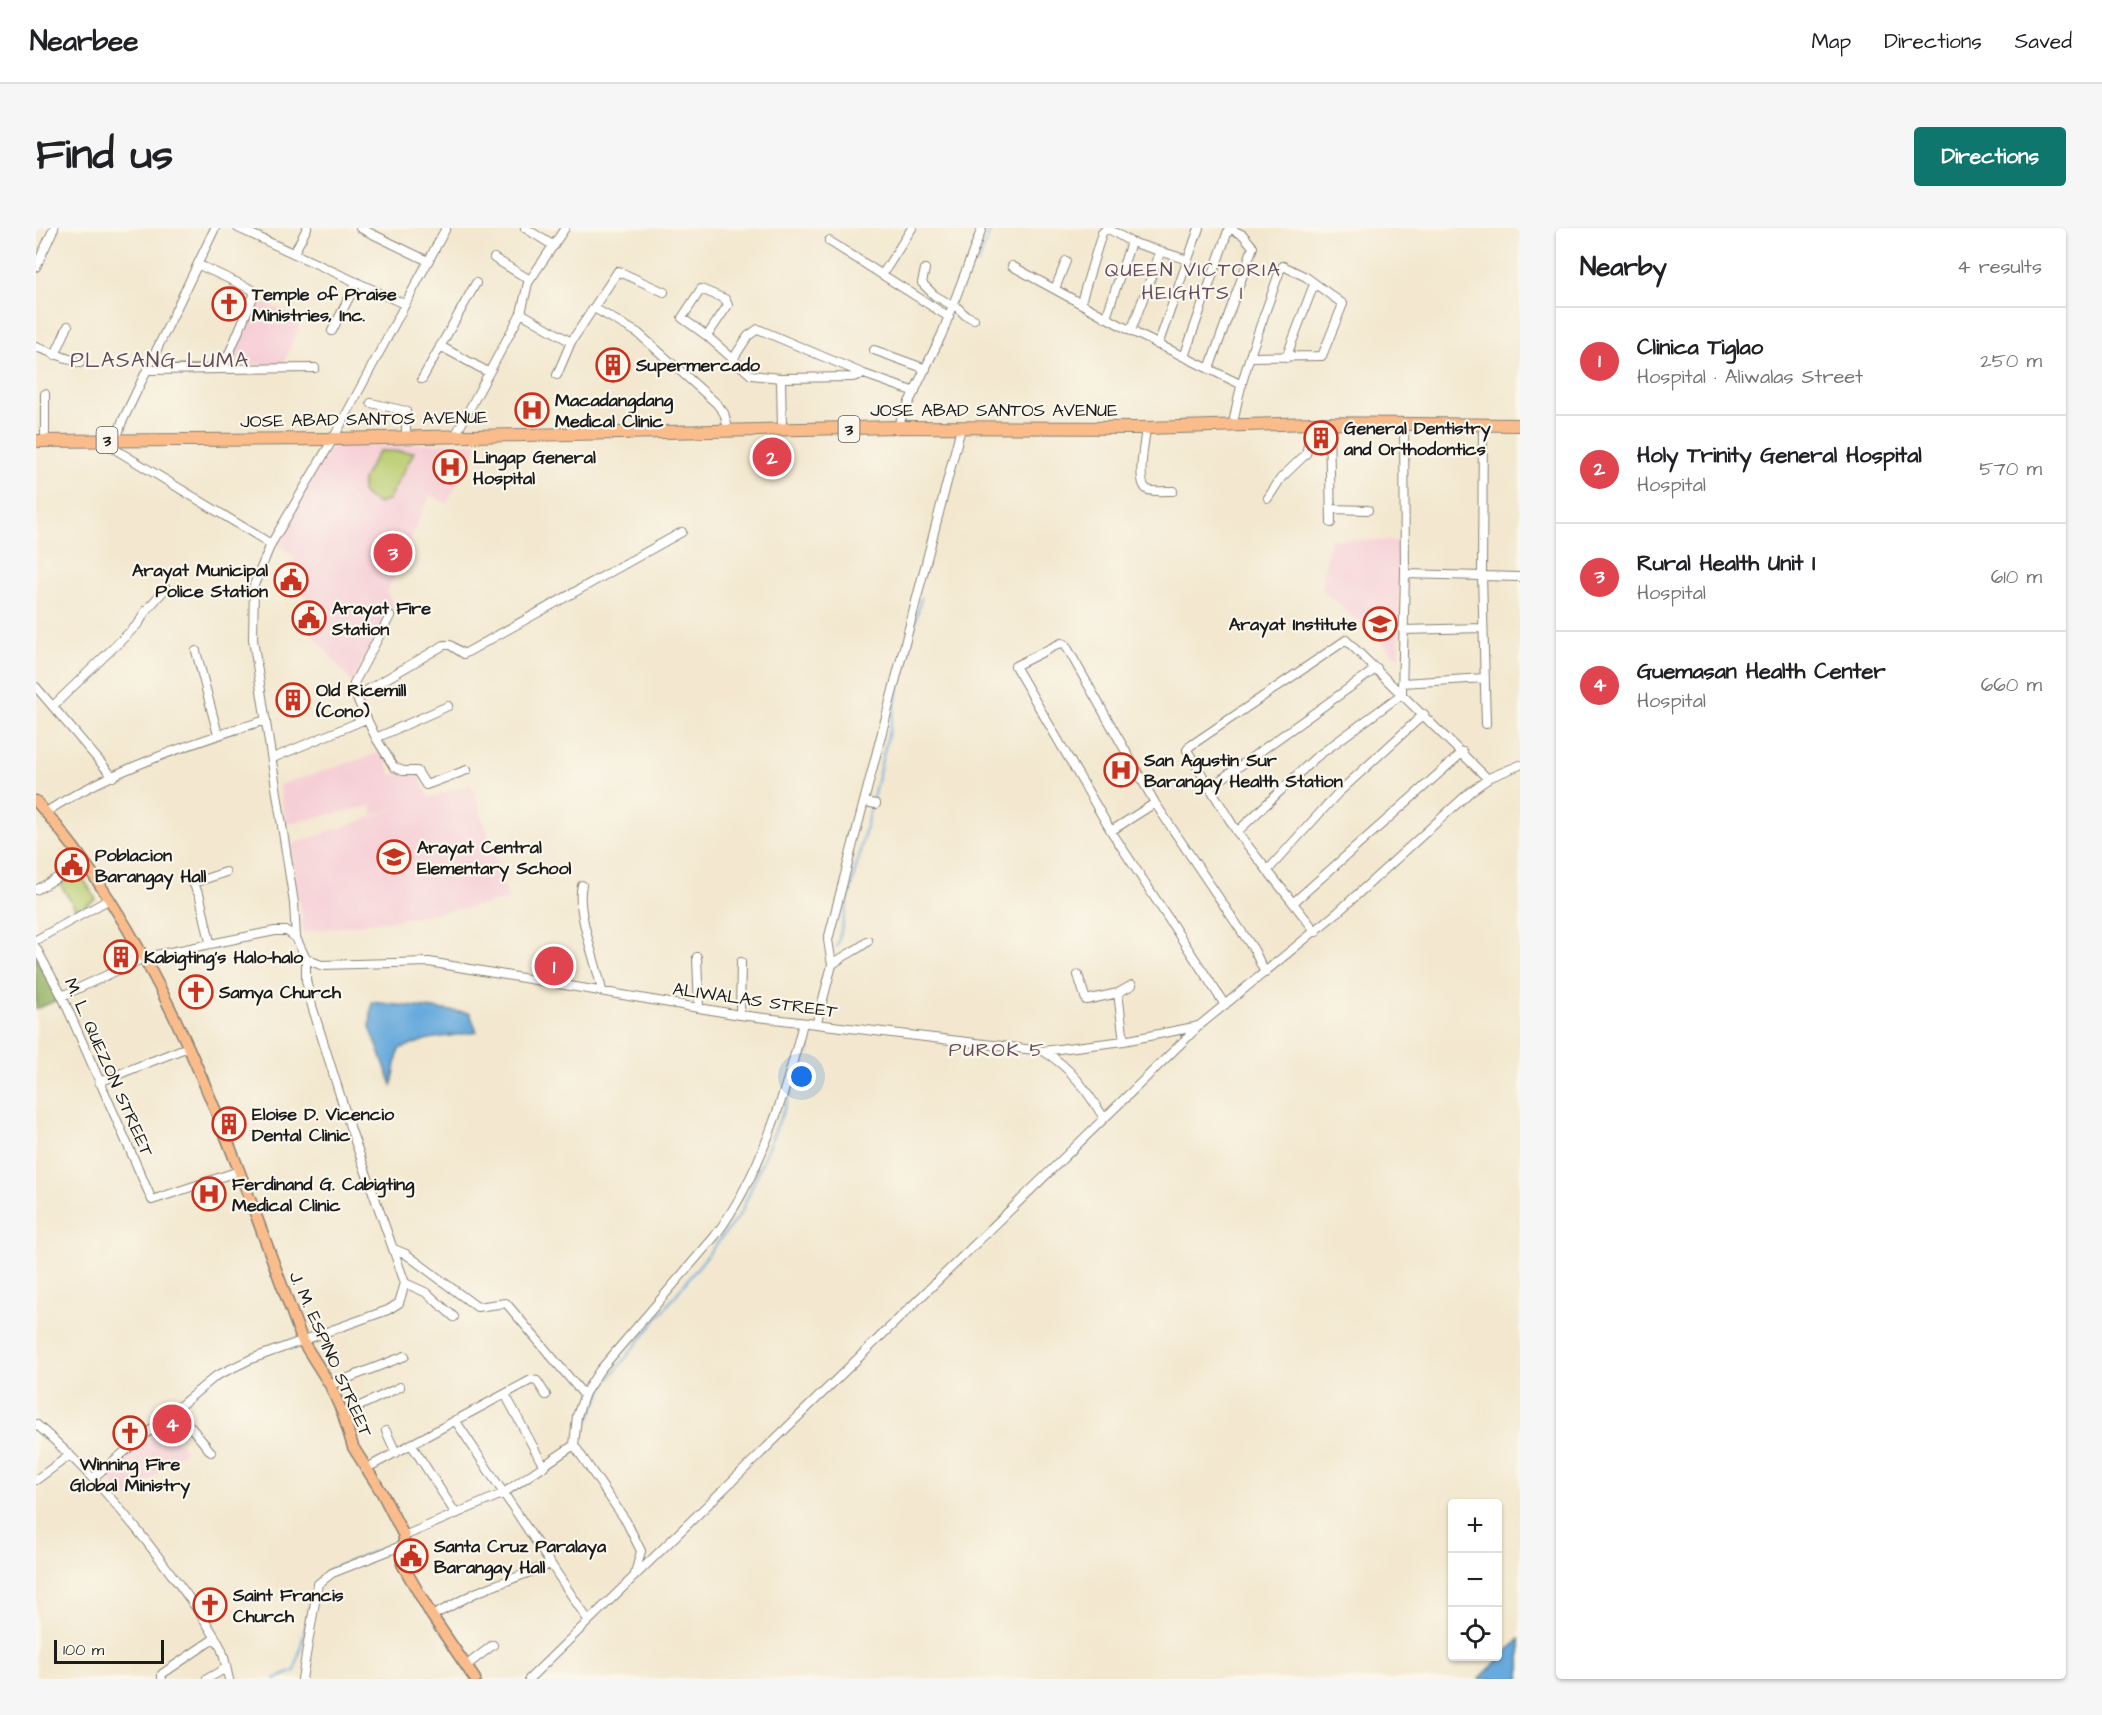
<!DOCTYPE html>
<meta charset="utf-8">
<style>
body{margin:0;font-family:"Architects Daughter",sans-serif;background:#f6f6f6;color:#202124}
.controls{position:absolute;right:18px;bottom:18px;display:grid;overflow:hidden;border-radius:6px;box-shadow:0 2px 4px #0004}
.controls button{width:54px;height:54px;display:grid;place-items:center;padding:0;border:0;border-bottom:2px solid #e0e0e0;background:#fff;color:#202124;font:30px sans-serif}
.scale{position:absolute;left:18px;bottom:15px;width:110px;box-sizing:border-box;padding-left:6px;border:3px solid #1c1c1c;border-top:0;font-size:16px;line-height:21px;white-space:nowrap;color:#1c1c1c;-webkit-text-stroke:4px #fbf7ec;paint-order:stroke}
.you{position:absolute;left:766px;top:849px;width:21px;height:21px;margin:-15px;border:4px solid #fff;border-radius:50%;background:#1a73e8;box-shadow:0 0 0 9px #1a73e833}
.badge{display:grid;place-items:center;width:39px;height:39px;border-radius:50%;background:#0f766e;color:#fff;font-size:20px;font-weight:700}
.pin{position:absolute;translate:-50% -50%;border:3px solid #fff;box-shadow:0 2px 6px #0006}
.list{margin:0;padding:0;list-style:none}
h2{display:flex;justify-content:space-between;align-items:center;height:78px;margin:0;padding:0 24px;font-size:26px}
h2 small{font-size:20px;font-weight:400;color:#757577}
.list li{display:grid;grid-template-columns:39px 1fr auto;gap:18px;align-items:center;box-sizing:border-box;height:108px;padding:0 24px;border-top:2px solid #e0e0e0}
.list b{display:block;font-size:22px;white-space:nowrap}
.list p{margin:0;font-size:20px;white-space:nowrap;color:#757577}
.list em{font-size:20px;font-style:normal;color:#757577}
.icon{flex:none;width:33px;height:33px;fill:none;stroke:currentColor;stroke-width:2;stroke-linecap:round;stroke-linejoin:round}
.map{position:relative;flex:none;width:1484px;height:1451px;overflow:hidden;border-radius:6px}
header{display:flex;align-items:center;gap:36px;box-sizing:border-box;height:84px;padding:0 30px;background:#fff;border-bottom:2px solid #e0e0e0}
header strong{font-size:28px}
nav{display:flex;gap:33px;margin-inline-start:auto;font-size:21px}
.intro{display:flex;align-items:center;justify-content:space-between;box-sizing:border-box;height:144px;padding:0 36px}
h1{margin:0;font-size:42px}
.button{padding:15px 27px;border-radius:6px;background:#0f766e;color:#fff;font-size:21px;font-weight:700}
main{display:flex;gap:36px;padding:0 36px}
aside{flex:1;background:#fff;border-radius:6px;box-shadow:0 2px 4px #0004}
.map>svg:first-child{display:block}
.built{fill:#f6cfd6}
.green{fill:#bacd70;stroke:#6b7446;stroke-width:1.5}
.forest{fill:#93b062;stroke:#58663f;stroke-width:1.5}
.water{fill:#68aadc;stroke:#42637c;stroke-width:1.5}
.lines{fill:none;stroke-linecap:round;stroke-linejoin:round}
.stream{stroke:#68aadc;stroke-width:2}
.minor-casing{stroke:#888276;stroke-width:10}
.major-casing{stroke:#888276;stroke-width:13}
.highway-casing{stroke:#888276;stroke-width:14}
.minor{stroke:#fff;stroke-width:8}
.major{stroke:#fabc8b;stroke-width:10}
.highway{stroke:#fabc8b;stroke-width:12}
.labels{text-anchor:middle;stroke-width:4.5;stroke-linejoin:round;paint-order:stroke}
.shield{fill:#fbf7ec;stroke:#5f5e5a;stroke-width:1.5}
.shield-label{font-size:16px;font-weight:bold;fill:#1c1c1c}
.poi-label{font-size:18px;font-weight:bold;fill:#1c1c1c;stroke:#fbf7ec;text-anchor:start}
.street-label{font-size:18px;fill:#1c1c1c;stroke:#fbf7ec}
.neighbourhood-label{font-size:20px;letter-spacing:1.5px;fill:#644d5d;stroke:#fbf7ec}
.quarter-label{font-size:21px;letter-spacing:1.5px;fill:#644d5d;stroke:#fbf7ec}
</style>
<header>
<strong>Nearbee</strong>
<nav><a>Map</a><a>Directions</a><a>Saved</a></nav>
</header>
<div class="intro"><h1>Find us</h1><a class="button">Directions</a></div>
<main>
<div class="map">
<svg width="1484" height="1451" viewBox="0 0 1484 1451">
<rect width="100%" height="100%" fill="#fbf7ec"/>
<filter id="ink" filterUnits="userSpaceOnUse"><feTurbulence type="fractalNoise" baseFrequency=".0167" numOctaves="2"/><feDisplacementMap in="SourceGraphic" scale="12" xChannelSelector="R" yChannelSelector="G"/><feConvolveMatrix kernelMatrix="1 2 1 2 8 2 1 2 1" color-interpolation-filters="sRGB"/></filter>
<filter id="wash" filterUnits="userSpaceOnUse"><feTurbulence type="fractalNoise" baseFrequency=".008" numOctaves="4" result="noise"/><feDisplacementMap in="SourceGraphic" scale="24" xChannelSelector="R" yChannelSelector="G"/><feGaussianBlur stdDeviation="1.35" result="paint"/><feColorMatrix in="noise" values="0 0 0 0 0 0 0 0 0 0 0 0 0 0 0 0 0 1.4 0 .05"/><feComposite in="paint" operator="in"/></filter>
<g filter="url(#wash)">
<rect width="100%" height="100%" fill="#f3e8cf"/>
<path class="built" d="M219 71 265 92 247 138 190 135Z
M443 215 411 276 394 267 351 364 358 378 316 455 265 391 282 377 245 354 260 330 240 316 295 217Z
M1293 311 1363 313V430L1286 362Z
M347 524 356 547 381 543 393 570 436 556 473 672 378 689 268 704 254 617 372 577 338 587 335 578 250 596 243 557Z
M127 1195 149 1222 90 1271 68 1244Z"/>
<path class="green" d="M343 223 378 224 352 272 343 276C339 273 329 270 327 265 321 254 338 233 343 223Z
M43 644 60 671 41 683 24 656Z"/>
<path class="forest" d="M0 727 26 770 0 781Z"/>
<path class="water" d="M336 774 434 785 441 804 393 811 363 821 356 857 334 799Z
M1484 1411V1451H1443Z"/>
<g class="lines">
<path class="stream" d="M942 36 955 0
M801 719 885 370
M544 1211 569 1156 705 985 774 818
M282 1352 294 1341 357 1316
M239 1451 259 1443 276 1371"/>
</g>
</g>
<g filter="url(#ink)">
<g class="lines">
<defs>
<path id="minor" d="M202 0 368 76
M324 0 392 33
M489 0 518 18
M1071 0 1095 14 1152 32
M793 13 913 89
M258 25 271 0
M458 30 494 52
M163 37 217 62 218 67 187 140
M976 38 1095 103 1206 157
M0 39 18 0
M889 41 886 55 898 67 917 78
M846 47 876 0
M1019 61 1030 33
M1045 74 1066 5 1071 0
M918 76 929 87 938 91
M558 80 602 105 680 175 688 185 693 204
M485 85 535 114 582 43 628 64
M1070 90 1095 14
M296 103 321 54
M1095 103 1124 25
M671 108 646 90 665 61 689 71 692 77 671 108 715 147 745 150 746 203
M1122 117 1163 0
M404 118 452 144
M0 119 44 135
M838 122 890 141
M19 127 32 98
M1148 129 1193 0
M1250 130 1278 56
M697 131 712 108 722 101 828 146
M1173 141 1217 19 1207 7 1193 0
M112 142 279 140
M521 147 535 114
M745 150 817 149 828 146 879 164
M386 151 440 55
M335 175 370 183V209
M1293 196 1295 295
M1197 197C1205 144 1227 93 1244 42L1247 38 1270 49 1307 76 1286 128 1215 129
M1447 198 1446 347 1450 496
M861 199 906 106 946 0
M1110 200C1109 213 1099 256 1112 262 1118 264 1130 263 1137 263
M419 208 485 85 492 55 529 0
M9 212V166
M80 212 86 194 179 0
M67 214 235 316
M1232 270 1245 250 1270 226 1277 195
M1295 281 1332 282
M1369 346 1484 349
M1367 402 1447 400
M160 423 182 507
M1366 455 1449 450
M0 459 77 549
M321 468 408 417H414L428 426 646 304
M18 477 103 395 109 384 130 360
M412 478 340 510 358 539 367 543H381L390 557 431 542
M340 510 318 464V455L354 388
M237 530 330 491
M1173 560 1341 440
M829 574 840 576
M10 584C73 543 158 514 230 492
M1075 603 1119 575
M1201 604 1279 530 1366 466 1369 346 1368 195
M1232 642 1302 565 1388 486
M546 657C539 683 561 735 566 763
M0 662 49 634
M1258 674 1427 524
M1280 704 1201 604 1151 522 1154 518 1310 412 1452 551
M0 712 74 671
M174 714 164 669 157 655 190 644
M0 720 26 768 116 972 203 943
M661 729 663 780
M270 731 285 737 393 734 704 787 1007 823 1088 813 1163 798
M796 737C807 727 821 723 832 713
M1042 747 1050 772 1082 765 1088 813
M1082 765 1096 757
M26 768 110 729 239 703H251L260 710
M1189 777 1075 603 979 438 1025 415 1029 416 1119 575 1218 722 1229 745
M704 787 705 734
M781 794 796 737 792 712 925 200
M1007 823C1035 839 1051 863 1068 890
M63 854 152 819
M358 1021 370 1026 441 1079 470 1075 548 1167
M369 1055 391 1065 418 1089
M294 1157 369 1128
M469 1166 508 1239
M140 1181 175 1224
M307 1186 364 1159
M419 1192 552 1392
M0 1196C52 1241 92 1288 133 1343 151 1367 171 1393 185 1420 189 1429 190 1441 193 1451
M350 1203 360 1225
M375 1216 420 1286
M329 1241 495 1152 501 1153 510 1167
M58 1249 180 1148 215 1131 352 1082 363 1075 369 1055 315 902 276 778 270 752V731L260 710 258 675 217 411 218 357 235 316 297 211 410 0
M0 1252 34 1227
M368 1308 466 1266 538 1217
M599 1346 605 1323 590 1293 538 1217 541 1188 549 1165 564 1142 679 1008C724 948 749 867 767 795
M396 1388 439 1365 512 1337
M431 1437 457 1417
M126 1451V1446L179 1410
M171 1451 190 1440
M266 1451 282 1356 296 1345 365 1318
M493 1451 1164 797 1302 684 1435 563 1455 549 1484 537"/>
<path id="major" d="M0 573C135 726 196 927 267 1114L294 1157 307 1186 317 1219 346 1265 368 1308 366 1336 396 1388 439 1451"/>
<path id="highway" d="M0 213 297 211 861 199 1110 200 1277 195 1484 197"/>
</defs>
<use href="#minor" class="minor-casing"/>
<use href="#major" class="major-casing"/>
<use href="#highway" class="highway-casing"/>
<use href="#minor" class="minor"/>
<use href="#major" class="major"/>
<use href="#highway" class="highway"/>
</g>
</g>
<defs>
<symbol id="church-ring" viewBox="-11 -11 22 22"><circle r="9.5" fill="#fbf7ec" stroke="#c8321e" stroke-width="1.5"/><path d="M-1.2-6h2.4v3.5h3.3v2.4h-3.3V6h-2.4V-.1h-3.3v-2.4h3.3Z" fill="#c8321e"/></symbol>
<symbol id="building-ring" viewBox="-11 -11 22 22"><circle r="9.5" fill="#fbf7ec" stroke="#c8321e" stroke-width="1.5"/><path d="M-4-6H4V6H1V3H-1V6H-4ZM-2.5-4.3h1.7v1.8h-1.7ZM.8-4.3h1.7v1.8H.8ZM-2.5-1h1.7V.8h-1.7ZM.8-1h1.7V.8H.8Z" fill="#c8321e"/></symbol>
<symbol id="hospital-ring" viewBox="-11 -11 22 22"><circle r="9.5" fill="#fbf7ec" stroke="#c8321e" stroke-width="1.5"/><path d="M-5-5h3v3.5h4V-5h3V5h-3V1.5h-4V5h-3Z" fill="#c8321e"/></symbol>
<symbol id="civic-ring" viewBox="-11 -11 22 22"><circle r="9.5" fill="#fbf7ec" stroke="#c8321e" stroke-width="1.5"/><path d="M-.6-6.5H3V-4.5H.6V-3L4-1V1h2V6H-6V1h2V-1L-.6-3ZM-1.2 2.5V6h2.4V2.5Z" fill="#c8321e"/></symbol>
<symbol id="school-ring" viewBox="-11 -11 22 22"><circle r="9.5" fill="#fbf7ec" stroke="#c8321e" stroke-width="1.5"/><path d="M0-5L7-2L0 1L-7-2ZM-4 1L0 2.5L4 1V4Q0 6-4 4Z" fill="#c8321e"/></symbol>
</defs>
<g fill-rule="evenodd">
<use href="#church-ring" x="174" y="57" width="38" height="38"/>
<use href="#building-ring" x="558" y="118" width="38" height="38"/>
<use href="#hospital-ring" x="477" y="163" width="38" height="38"/>
<use href="#building-ring" x="1266" y="191" width="38" height="38"/>
<use href="#hospital-ring" x="395" y="220" width="38" height="38"/>
<use href="#civic-ring" x="236" y="333" width="38" height="38"/>
<use href="#civic-ring" x="254" y="371" width="38" height="38"/>
<use href="#school-ring" x="1325" y="377" width="38" height="38"/>
<use href="#building-ring" x="238" y="453" width="38" height="38"/>
<use href="#hospital-ring" x="1066" y="523" width="38" height="38"/>
<use href="#school-ring" x="339" y="610" width="38" height="38"/>
<use href="#civic-ring" x="17" y="618" width="38" height="38"/>
<use href="#building-ring" x="66" y="710" width="38" height="38"/>
<use href="#church-ring" x="141" y="745" width="38" height="38"/>
<use href="#building-ring" x="174" y="877" width="38" height="38"/>
<use href="#hospital-ring" x="154" y="947" width="38" height="38"/>
<use href="#church-ring" x="75" y="1186" width="38" height="38"/>
<use href="#civic-ring" x="356" y="1309" width="38" height="38"/>
<use href="#church-ring" x="155" y="1358" width="38" height="38"/>
</g>
<g class="labels">
<g class="shield">
<rect x="802.5" y="188" width="21" height="26" rx="4.5"/>
<rect x="60.5" y="199" width="21" height="26" rx="4.5"/>
</g>
<g class="shield-label">
<text x="813" y="207">3</text>
<text x="71" y="218">3</text>
</g>
<g class="poi-label">
<text x="216" y="72">Temple of Praise<tspan x="216" dy="21">Ministries, Inc.</tspan></text>
<text x="600" y="143">Supermercado</text>
<text x="519" y="178">Macadangdang<tspan x="519" dy="21">Medical Clinic</tspan></text>
<text x="1308" y="206">General Dentistry<tspan x="1308" dy="21">and Orthodontics</tspan></text>
<text x="437" y="235">Lingap General<tspan x="437" dy="21">Hospital</tspan></text>
<text x="232" y="348" text-anchor="end">Arayat Municipal<tspan x="232" dy="21">Police Station</tspan></text>
<text x="296" y="386">Arayat Fire<tspan x="296" dy="21">Station</tspan></text>
<text x="1321" y="402" text-anchor="end">Arayat Institute</text>
<text x="280" y="468">Old Ricemill<tspan x="280" dy="21">(Cono)</tspan></text>
<text x="1108" y="538">San Agustin Sur<tspan x="1108" dy="21">Barangay Health Station</tspan></text>
<text x="381" y="625">Arayat Central<tspan x="381" dy="21">Elementary School</tspan></text>
<text x="59" y="633">Poblacion<tspan x="59" dy="21">Barangay Hall</tspan></text>
<text x="108" y="735">Kabigting's Halo-halo</text>
<text x="183" y="770">Samya Church</text>
<text x="216" y="892">Eloise D. Vicencio<tspan x="216" dy="21">Dental Clinic</tspan></text>
<text x="196" y="962">Ferdinand G. Cabigting<tspan x="196" dy="21">Medical Clinic</tspan></text>
<text x="94" y="1242" text-anchor="middle">Winning Fire<tspan x="94" dy="21">Global Ministry</tspan></text>
<text x="398" y="1324">Santa Cruz Paralaya<tspan x="398" dy="21">Barangay Hall</tspan></text>
<text x="197" y="1373">Saint Francis<tspan x="197" dy="21">Church</tspan></text>
</g>
<g class="street-label">
<text x="958" y="188">JOSE ABAD SANTOS AVENUE</text>
<text transform="translate(328 191) rotate(-1)" y="6">JOSE ABAD SANTOS AVENUE</text>
<text transform="translate(719 772) rotate(8)" y="6">ALIWALAS STREET</text>
<text transform="translate(73 839) rotate(66)" y="6">M. L. QUEZON STREET</text>
<text transform="translate(295 1126) rotate(66)" y="6">J. M. ESPINO STREET</text>
</g>
<g class="neighbourhood-label">
<text x="1157" y="48">QUEEN VICTORIA<tspan x="1157" dy="23">HEIGHTS I</tspan></text>
<text x="961" y="828">PUROK 5</text>
</g>
<g class="quarter-label">
<text x="124" y="139">PLASANG LUMA</text>
</g>
</g>
</svg>
<div class="controls">
<button>+</button>
<button>−</button>
<button><svg class="icon" aria-label="locate" viewBox="0 0 24 24"><circle cx="12" cy="12" r="6"/><path d="M12 2v4M12 18v4M2 12h4M18 12h4"/></svg></button>
</div>
<div class="scale">100 m</div>
<div class="you"></div>
<div class="pin badge" style="left:518px;top:738px;background:#e0444e">1</div>
<div class="pin badge" style="left:736px;top:229px;background:#e0444e">2</div>
<div class="pin badge" style="left:357px;top:325px;background:#e0444e">3</div>
<div class="pin badge" style="left:136px;top:1196px;background:#e0444e">4</div>
</div>
<aside>
<h2>Nearby<small>4 results</small></h2>
<ul class="list">
<li><span class="badge" style="background:#e0444e">1</span><div><b>Clinica Tiglao</b><p>Hospital · Aliwalas Street</p></div><em>250 m</em></li>
<li><span class="badge" style="background:#e0444e">2</span><div><b>Holy Trinity General Hospital</b><p>Hospital</p></div><em>570 m</em></li>
<li><span class="badge" style="background:#e0444e">3</span><div><b>Rural Health Unit I</b><p>Hospital</p></div><em>610 m</em></li>
<li><span class="badge" style="background:#e0444e">4</span><div><b>Guemasan Health Center</b><p>Hospital</p></div><em>660 m</em></li>
</ul>
</aside>
</main>
